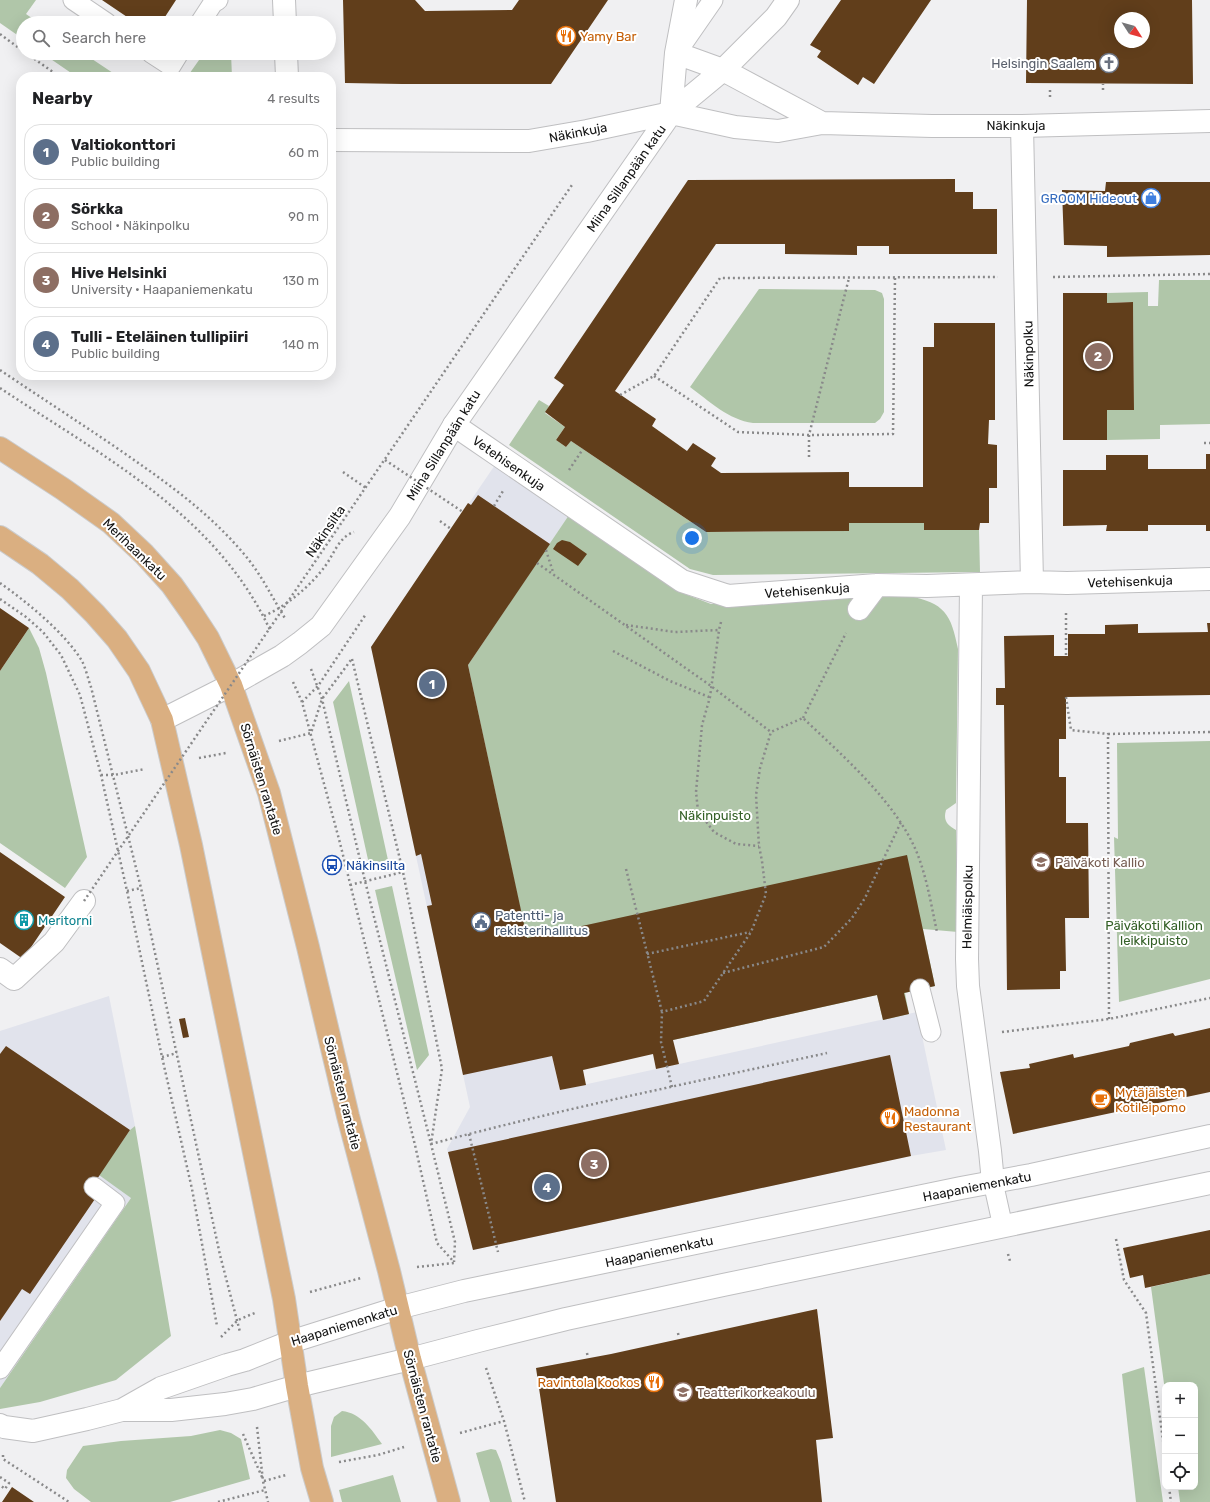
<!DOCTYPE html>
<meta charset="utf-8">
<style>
body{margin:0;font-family:Rubik,sans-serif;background:#f2f2f2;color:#202124}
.controls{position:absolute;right:12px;bottom:12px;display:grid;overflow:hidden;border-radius:8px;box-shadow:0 4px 16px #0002}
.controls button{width:36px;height:36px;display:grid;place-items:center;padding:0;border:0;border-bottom:1px solid #e0e0e0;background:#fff;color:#202124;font:20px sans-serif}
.compass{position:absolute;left:1114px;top:12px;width:36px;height:36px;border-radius:50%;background:#fff;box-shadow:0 4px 16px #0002;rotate:126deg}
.you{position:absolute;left:692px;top:538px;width:14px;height:14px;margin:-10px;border:3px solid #fff;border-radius:50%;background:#1a73e8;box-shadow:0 0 0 6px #1a73e833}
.badge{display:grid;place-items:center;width:26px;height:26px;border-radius:50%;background:#3d9062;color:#fff;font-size:13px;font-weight:700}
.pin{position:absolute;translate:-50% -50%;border:2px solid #fff;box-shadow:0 1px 4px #0006}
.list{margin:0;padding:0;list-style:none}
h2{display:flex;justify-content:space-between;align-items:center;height:52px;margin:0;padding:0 16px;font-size:17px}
h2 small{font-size:13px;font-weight:400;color:#757577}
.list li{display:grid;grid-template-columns:26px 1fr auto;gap:12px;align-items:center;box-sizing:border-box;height:56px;margin:0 8px 8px;padding:0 8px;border:1px solid #e0e0e0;border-radius:16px}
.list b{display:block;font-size:15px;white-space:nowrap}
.list p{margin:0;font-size:13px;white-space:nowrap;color:#757577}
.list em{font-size:13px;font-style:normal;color:#757577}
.icon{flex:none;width:22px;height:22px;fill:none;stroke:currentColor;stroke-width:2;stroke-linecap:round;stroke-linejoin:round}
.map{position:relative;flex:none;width:1210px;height:1502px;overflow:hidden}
.search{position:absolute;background:#fff;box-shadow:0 4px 16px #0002;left:16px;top:16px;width:320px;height:44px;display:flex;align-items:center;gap:10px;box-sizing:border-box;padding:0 14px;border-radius:22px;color:#757577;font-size:15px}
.panel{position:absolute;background:#fff;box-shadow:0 4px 16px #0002;left:16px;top:72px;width:320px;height:308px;border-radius:16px}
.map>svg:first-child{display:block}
.built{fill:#e1e3ec}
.green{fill:#b0c6a9}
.building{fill:#613e1b;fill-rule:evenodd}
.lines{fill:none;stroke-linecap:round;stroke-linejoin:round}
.service-casing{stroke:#bfbfc1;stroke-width:21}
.pedestrian-casing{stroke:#bfbfc1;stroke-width:24}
.minor-casing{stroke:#bfbfc1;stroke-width:24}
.secondary-casing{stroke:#bfbfc1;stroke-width:24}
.primary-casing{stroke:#cbcbcb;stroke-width:24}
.path{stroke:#89898a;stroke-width:2.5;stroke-dasharray:2 3;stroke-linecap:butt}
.service{stroke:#fff;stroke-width:19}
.pedestrian{stroke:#fff;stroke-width:22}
.minor{stroke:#fff;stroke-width:22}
.secondary{stroke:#fff;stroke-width:22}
.primary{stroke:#daaf81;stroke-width:22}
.path-bridge{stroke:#89898a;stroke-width:2.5;stroke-dasharray:2 3;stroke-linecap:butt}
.labels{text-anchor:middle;stroke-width:4;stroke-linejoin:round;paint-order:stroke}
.food-label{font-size:13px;fill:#c56008;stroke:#fff;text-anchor:start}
.worship-label{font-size:13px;fill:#5b616d;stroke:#fff;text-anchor:end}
.street-label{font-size:13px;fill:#131313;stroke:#fff}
.shop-label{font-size:13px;fill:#366cbe;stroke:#fff;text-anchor:end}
.park-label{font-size:13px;fill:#346027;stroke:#fff}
.education-label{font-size:13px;fill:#785e54;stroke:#fff;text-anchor:start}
.transit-label{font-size:13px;fill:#164399;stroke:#fff;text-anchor:start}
.service-label{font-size:13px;fill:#4e5e75;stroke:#fff;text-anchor:start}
.culture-label{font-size:13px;fill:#0d838f;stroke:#fff;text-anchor:start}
</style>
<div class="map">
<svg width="1210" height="1502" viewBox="0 0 1210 1502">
<rect width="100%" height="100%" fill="#f0f0f2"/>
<path class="built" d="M495 465 569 515 546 550 552 1056 560 1090 917 1012 946 1150 911 1156 473 1250 447 1149 470 1107 371 647Z
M109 996 135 1126 130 1130 131 1198 0 1388V1031Z"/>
<path class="green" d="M0 0H36L26 14 39 23H23V39L0 23Z
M42 53H83L119 77H77Z
M204 53H231L232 77H187Z
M1159 280H1210V424L1160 425V439L1107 440V410H1134L1133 302 1107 303V293L1148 292V306H1158Z
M759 289 875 290 882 293 884 299V412L880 419 875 423H753C729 420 709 401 690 387Z
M539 400 549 406 545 413 565 427 556 440 566 447 571 441 706 532 848 531 849 523H924V530H979L980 572 713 575 690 569 509 445Z
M569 515 685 594 711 604 908 596C945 603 951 614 958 649L956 803 946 810C943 820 947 825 956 830L958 932 923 929 935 986 905 993 909 1014 883 1020 877 995 673 1040 547 1034 468 665Z
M29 628 39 648 46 673 87 857 65 888 0 843V671Z
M349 681 388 860 369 864 333 702Z
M1210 741V979L1119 1002 1114 837 1118 839 1117 743Z
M392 886 429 1055 417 1070 375 890Z
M135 1126 171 1336 116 1380 40 1402 0 1409V1388L131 1198 99 1175 130 1130Z
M1210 1274V1502H1180L1178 1487H1195V1385H1165V1391L1151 1287Z
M1144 1367 1163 1502H1136L1122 1374Z
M342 1411C361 1413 372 1430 382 1444L331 1457V1426L334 1417Z
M220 1430 231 1433 241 1439 250 1479 170 1502H91L74 1489 66 1478 67 1470 83 1446 121 1441 191 1436Z
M491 1449 496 1450 501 1462 512 1502H490L476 1453Z
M393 1475 401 1502H342L339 1490Z"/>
<path class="building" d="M102 0H176L161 23H136Z
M343 0H415L425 11 512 10 519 0H608L551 84H402L345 83Z
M841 0H931L874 84 863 77 858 85 817 57 821 51 810 45Z
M1027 0H1192L1193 84 1026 83ZM1120 18H1144V42H1120Z
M955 179V192H973V209H997V254H889V246H857V255L785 254V244H716L615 391 656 419 652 426 687 451 693 443 716 458 711 466 721 473 849 472V487H923V347H934V323H995V420H989L988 444 997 445V488H989V523H980L979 530H924V523H849V531L706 532 571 441 566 447 556 440 565 427 545 412 564 385 554 378 688 180Z
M1106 182H1210V255L1107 257V246L1064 245 1062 190 1105 191Z
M1063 293H1107V303L1133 302 1134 410H1107V440H1063Z
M1206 454H1210V531H1206V525H1148V531H1106L1107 525 1063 526V470H1106V455H1148V469H1206Z
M478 495 550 544 468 665 527 938 907 855 935 986 904 993 909 1014 883 1020 877 995 673 1040 679 1064 656 1069 653 1054 583 1070 586 1085 560 1090 552 1056 463 1075 427 906 432 905 421 854 416 856 371 647 468 503 471 505Z
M562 540 570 542 587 554 578 566 553 549 557 543Z
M0 608 29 628 0 671Z
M1207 623H1210V695L1066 697V739H1059V777H1066V823H1088L1089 918H1065L1066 971H1060V989L1007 990 1004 705H996V688H1005L1004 636 1054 635V656H1068V634H1105V625L1138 624V633L1208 632Z
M0 852 65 897 23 959 0 943Z
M332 856 337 874 331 875 327 857Z
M185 1018 189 1037 183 1038 179 1019Z
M1210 1028V1092L1013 1134 1000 1072 1030 1068 1029 1064 1073 1054 1074 1058 1129 1046 1130 1043 1173 1033 1175 1036Z
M6 1046 130 1130 89 1191 97 1196 30 1294 22 1289 0 1321V1054Z
M890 1055 911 1156 473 1250 448 1152Z
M1210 1230V1274L1145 1288 1143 1275 1130 1278 1123 1248Z
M817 1309 833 1438 816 1440 822 1502H556L536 1368 611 1354Z
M12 1487 34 1502H2Z"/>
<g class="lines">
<defs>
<path id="service" d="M73 0 107 23
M200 23 213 3 218 0
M677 52 713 0
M151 53 171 66 179 53
M920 989 931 1032
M993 1182 1003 1227
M0 1369 115 1203 94 1187"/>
<path id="pedestrian" d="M1022 126 1032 582
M454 425 682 581 728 596 877 585 927 586 1032 582 1067 583 1210 579
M971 585 967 959 968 986 990 1151 993 1182
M859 609 877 585
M0 969 14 979 54 942 84 901"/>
<path id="minor" d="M284 0 285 23
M286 53 287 77
M676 53 723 70 822 123
M671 113 676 53 686 0
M331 140 529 141 587 131 671 113 735 127 778 131 822 123 932 126H1022L1210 121
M162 720 231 685 282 656 300 643 321 626 400 516 454 425 671 113 723 70 776 17 788 0
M124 1410H171L225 1404 253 1399 297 1386
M0 1425 4 1427 33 1431 87 1419 122 1410 161 1388 227 1365 245 1360 290 1342"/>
<path id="secondary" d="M290 1342 398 1308 464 1291 961 1188 1031 1175 1210 1136
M297 1386 410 1359 478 1341 566 1319 723 1285 1210 1183"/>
<path id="primary" d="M0 448 63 489 111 523 144 554 172 585 191 612 208 638 231 685 269 793 308 947 348 1116 389 1271 410 1359 449 1502
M0 537 40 564 70 589 95 614 117 639 139 671 162 720 191 845 284 1299 297 1386 312 1468 322 1502"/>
</defs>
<use href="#service" class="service-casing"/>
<use href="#pedestrian" class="pedestrian-casing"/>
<use href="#minor" class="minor-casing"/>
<use href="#secondary" class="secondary-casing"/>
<use href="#primary" class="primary-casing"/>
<path class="path" d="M0 34 23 51
M26 53 60 77
M1103 90V84
M1050 97V89
M1053 277 1210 274
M500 290 572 185
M0 370C37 395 74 419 111 444 160 478 205 508 244 554 261 574 272 597 286 620
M654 376 738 432 809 435 893 434 895 278
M0 388C102 456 216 514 270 630
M620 395 654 376 720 278 998 277
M1204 443H1210
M809 457V435L849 278
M569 470 583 449
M343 472 366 488
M494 506 503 491
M440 521 451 529
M546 550 553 572
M537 563 711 686 771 732 803 718C844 757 902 807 920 861 928 884 932 909 937 932
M0 583C27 602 65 633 82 661 86 669 88 679 91 687L141 888 220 1255 240 1332
M0 599 26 617 43 632 61 655 80 695 101 775 127 891 162 1057 192 1189 217 1326
M264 616C286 606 307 589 323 569 333 557 338 537 354 532
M721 622 719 630 710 697 702 725 696 792 698 811 714 832 736 844 759 846
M626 625 675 632 719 630
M613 651 670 681 709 697
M1066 655V610
M352 659 403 872 442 1069 431 1144 455 1242 454 1262
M311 669 322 699 365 881 431 1144C561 1109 695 1082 827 1053
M293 682 302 702 340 843 415 1145 437 1243 454 1262
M1066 697 1071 730 1108 734
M302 702 318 686 366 614
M803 718 846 633
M279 741 311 733 322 699 351 660
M199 758 226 753
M101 775H114L145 769
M626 869 662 1012
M350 885 403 872
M127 891 141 888
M647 954 750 932
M723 973 824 947 852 918 865 898 901 822
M1109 1019 1108 734 1210 732
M1002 1032 1109 1019 1210 998
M162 1057 177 1053
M672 1087 661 1042 662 1012 704 1001 751 932 766 894 762 861 759 846 756 795 760 768 771 732
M469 1134 498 1252
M1116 1239 1124 1280 1146 1313 1165 1455
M1008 1254 1010 1261
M417 1267 454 1263
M310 1292 361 1278
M678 1333 679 1338
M221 1337 238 1320 257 1312
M587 1353 588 1358
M486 1368 504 1421 525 1502
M257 1427 263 1481 268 1502
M460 1433 504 1421
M243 1434 262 1477
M3 1455V1459L69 1502
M339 1462 378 1455 404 1447
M0 1477 9 1483 5 1489 0 1485
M264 1481 286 1475
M1169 1487 1171 1502
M218 1502 265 1490"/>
<use href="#service" class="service"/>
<use href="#pedestrian" class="pedestrian"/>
<use href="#minor" class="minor"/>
<use href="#secondary" class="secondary"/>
<use href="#primary" class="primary"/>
<path class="path-bridge" d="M385 460 463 512
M84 901 500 290"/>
</g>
<defs>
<symbol id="restaurant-ring" viewBox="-11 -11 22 22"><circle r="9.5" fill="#fff" stroke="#e8710a" stroke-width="1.5"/><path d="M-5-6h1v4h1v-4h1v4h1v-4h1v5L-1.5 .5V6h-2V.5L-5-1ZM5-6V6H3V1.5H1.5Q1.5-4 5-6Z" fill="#e8710a"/></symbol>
<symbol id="church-ring" viewBox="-11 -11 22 22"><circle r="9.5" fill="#fff" stroke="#6b7280" stroke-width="1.5"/><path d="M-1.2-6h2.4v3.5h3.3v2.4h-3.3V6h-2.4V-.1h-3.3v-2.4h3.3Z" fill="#6b7280"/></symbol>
<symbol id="shop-ring" viewBox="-11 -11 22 22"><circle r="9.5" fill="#fff" stroke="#3f7fe0" stroke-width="1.5"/><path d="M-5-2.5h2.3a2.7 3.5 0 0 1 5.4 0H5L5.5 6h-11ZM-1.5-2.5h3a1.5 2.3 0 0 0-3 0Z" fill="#3f7fe0"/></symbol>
<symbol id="school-ring" viewBox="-11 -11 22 22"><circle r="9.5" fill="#fff" stroke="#8d6e63" stroke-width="1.5"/><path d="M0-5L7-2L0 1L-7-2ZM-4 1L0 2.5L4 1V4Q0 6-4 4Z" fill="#8d6e63"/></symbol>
<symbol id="bus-ring" viewBox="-11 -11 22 22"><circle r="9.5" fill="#fff" stroke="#1a4fb4" stroke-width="1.5"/><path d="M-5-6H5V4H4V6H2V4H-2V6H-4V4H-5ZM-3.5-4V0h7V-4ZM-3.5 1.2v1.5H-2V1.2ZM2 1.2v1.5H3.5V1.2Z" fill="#1a4fb4"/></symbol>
<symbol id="building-ring" viewBox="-11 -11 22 22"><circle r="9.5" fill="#fff" stroke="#0f9aa8" stroke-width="1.5"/><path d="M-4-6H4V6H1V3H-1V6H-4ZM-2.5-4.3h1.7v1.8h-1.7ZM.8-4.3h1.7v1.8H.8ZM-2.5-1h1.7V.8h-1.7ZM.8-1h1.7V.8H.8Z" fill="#0f9aa8"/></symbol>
<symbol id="civic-ring" viewBox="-11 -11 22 22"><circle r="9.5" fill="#fff" stroke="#5c6f8a" stroke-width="1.5"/><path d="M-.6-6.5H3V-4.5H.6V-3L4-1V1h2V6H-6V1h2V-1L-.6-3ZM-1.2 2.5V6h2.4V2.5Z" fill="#5c6f8a"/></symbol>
<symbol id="cafe-ring" viewBox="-11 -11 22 22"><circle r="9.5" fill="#fff" stroke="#e8710a" stroke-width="1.5"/><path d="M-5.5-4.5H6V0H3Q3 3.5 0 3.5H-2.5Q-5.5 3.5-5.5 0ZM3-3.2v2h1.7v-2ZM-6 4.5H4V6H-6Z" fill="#e8710a"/></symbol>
<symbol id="university-ring" viewBox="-11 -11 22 22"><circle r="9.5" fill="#fff" stroke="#8d6e63" stroke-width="1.5"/><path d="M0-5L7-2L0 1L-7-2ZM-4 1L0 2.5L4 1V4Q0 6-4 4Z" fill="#8d6e63"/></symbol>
</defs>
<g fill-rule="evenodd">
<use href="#restaurant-ring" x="555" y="25" width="22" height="22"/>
<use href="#church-ring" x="1098" y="52" width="22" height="22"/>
<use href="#shop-ring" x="1140" y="187" width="22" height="22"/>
<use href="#school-ring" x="1030" y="851" width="22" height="22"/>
<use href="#bus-ring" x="321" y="854" width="22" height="22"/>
<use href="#building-ring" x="13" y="909" width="22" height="22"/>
<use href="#civic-ring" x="470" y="911" width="22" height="22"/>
<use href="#cafe-ring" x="1090" y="1088" width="22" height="22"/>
<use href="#restaurant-ring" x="879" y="1107" width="22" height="22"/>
<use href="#restaurant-ring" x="643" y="1371" width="22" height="22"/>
<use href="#university-ring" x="672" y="1381" width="22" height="22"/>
</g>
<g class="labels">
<g class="food-label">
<text x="580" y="41">Yamy Bar</text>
<text x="1115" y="1097">Mytäjäisten<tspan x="1115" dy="15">Kotileipomo</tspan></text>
<text x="904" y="1116">Madonna<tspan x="904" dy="15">Restaurant</tspan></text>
<text x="640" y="1387" text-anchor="end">Ravintola Kookos</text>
</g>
<g class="worship-label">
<text x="1095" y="68">Helsingin Saalem</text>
</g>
<g class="street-label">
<text x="1016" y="130">Näkinkuja</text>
<text transform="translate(578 132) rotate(-11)" y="5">Näkinkuja</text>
<text transform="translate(626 178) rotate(-55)" y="5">Miina Sillanpään katu</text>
<text transform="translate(1028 354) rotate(-91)" y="5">Näkinpolku</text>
<text transform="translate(443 445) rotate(-58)" y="5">Miina Sillanpään katu</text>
<text transform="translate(509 463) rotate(35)" y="5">Vetehisenkuja</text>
<text transform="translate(325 531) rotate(-56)" y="5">Näkinsilta</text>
<text transform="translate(135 549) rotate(44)" y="5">Merihaankatu</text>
<text transform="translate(1130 581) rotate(-2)" y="5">Vetehisenkuja</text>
<text transform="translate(807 590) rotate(-4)" y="5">Vetehisenkuja</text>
<text transform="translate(262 779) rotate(73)" y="5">Sörnäisten rantatie</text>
<text transform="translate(967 907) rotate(-89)" y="5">Helmiäispolku</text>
<text transform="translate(343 1093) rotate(76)" y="5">Sörnäisten rantatie</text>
<text transform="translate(977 1186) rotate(-11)" y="5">Haapaniemenkatu</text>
<text transform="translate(659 1251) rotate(-12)" y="5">Haapaniemenkatu</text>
<text transform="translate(344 1325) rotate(-17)" y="5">Haapaniemenkatu</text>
<text transform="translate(423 1406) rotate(75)" y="5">Sörnäisten rantatie</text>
</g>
<g class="shop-label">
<text x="1137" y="203">GROOM Hideout</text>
</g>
<g class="park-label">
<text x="715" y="820">Näkinpuisto</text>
<text x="1154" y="930">Päiväkoti Kallion<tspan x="1154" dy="15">leikkipuisto</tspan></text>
</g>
<g class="education-label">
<text x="1055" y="867">Päiväkoti Kallio</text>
<text x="697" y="1397">Teatterikorkeakoulu</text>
</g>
<g class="transit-label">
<text x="346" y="870">Näkinsilta</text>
</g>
<g class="service-label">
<text x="495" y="920">Patentti- ja<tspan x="495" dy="15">rekisterihallitus</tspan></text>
</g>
<g class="culture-label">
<text x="38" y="925">Meritorni</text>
</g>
</g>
</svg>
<div class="controls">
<button>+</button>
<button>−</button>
<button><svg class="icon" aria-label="locate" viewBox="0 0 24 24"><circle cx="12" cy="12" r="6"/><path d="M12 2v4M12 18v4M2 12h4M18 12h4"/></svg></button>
</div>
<svg class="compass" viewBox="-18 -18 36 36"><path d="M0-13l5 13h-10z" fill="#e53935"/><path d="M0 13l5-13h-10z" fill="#757577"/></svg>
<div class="you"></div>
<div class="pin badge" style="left:432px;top:684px;background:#5c6f8a">1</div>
<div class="pin badge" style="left:1098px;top:356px;background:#8d6e63">2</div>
<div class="pin badge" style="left:594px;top:1164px;background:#8d6e63">3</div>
<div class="pin badge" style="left:547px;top:1187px;background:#5c6f8a">4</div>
<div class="search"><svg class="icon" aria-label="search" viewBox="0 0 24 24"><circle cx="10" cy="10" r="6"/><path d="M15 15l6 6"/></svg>Search here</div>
<section class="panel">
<h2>Nearby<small>4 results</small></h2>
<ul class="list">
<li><span class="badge" style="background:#5c6f8a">1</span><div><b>Valtiokonttori</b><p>Public building</p></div><em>60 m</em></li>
<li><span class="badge" style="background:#8d6e63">2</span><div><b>Sörkka</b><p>School · Näkinpolku</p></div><em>90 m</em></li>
<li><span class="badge" style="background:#8d6e63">3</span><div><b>Hive Helsinki</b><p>University · Haapaniemenkatu</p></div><em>130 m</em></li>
<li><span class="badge" style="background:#5c6f8a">4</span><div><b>Tulli - Eteläinen tullipiiri</b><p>Public building</p></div><em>140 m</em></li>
</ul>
</section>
</div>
